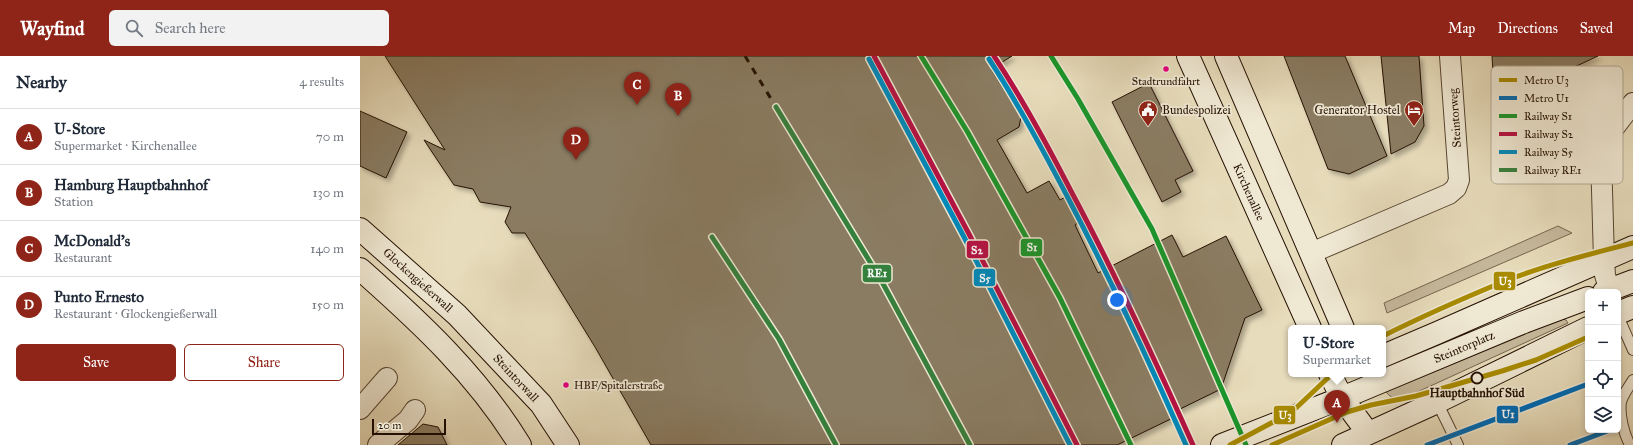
<!DOCTYPE html>
<meta charset="utf-8">
<style>
body{margin:0;font-family:"IM FELL Great Primer",serif;background:#f2f2f3;color:#1f2937}
.controls{position:absolute;right:12px;bottom:12px;display:grid;overflow:hidden;border-radius:6px;box-shadow:0 2px 6px #0003}
.controls button{width:36px;height:36px;display:grid;place-items:center;padding:0;border:0;border-bottom:1px solid #e0e1e3;background:#fff;color:#1f2937;font:20px sans-serif}
.scale{position:absolute;left:12px;bottom:10px;width:74px;box-sizing:border-box;padding-left:4px;border:2px solid #251102;border-top:0;font-size:11px;line-height:14px;white-space:nowrap;color:#251102;-webkit-text-stroke:3px #efe8d3;paint-order:stroke}
.you{position:absolute;left:757px;top:244px;width:14px;height:14px;margin:-10px;border:3px solid #fff;border-radius:50%;background:#1a73e8;box-shadow:0 0 0 6px #1a73e833}
.badge{display:grid;place-items:center;width:26px;height:26px;border-radius:50%;background:#8f2418;color:#fff;font-size:13px;font-weight:700}
.pin{position:absolute;translate:-50% -33px;filter:drop-shadow(0 1px 2px #0008)}
.pin::after{content:'';position:absolute;top:21px;width:14px;height:12px;background:inherit;clip-path:polygon(0 0,100% 0,50% 100%)}
.popup{position:absolute;left:928px;top:269px;width:98px;height:52px;box-sizing:border-box;display:grid;place-content:center;border-radius:6px;background:#fff;filter:drop-shadow(0 1px 3px #0005);font-size:13px;white-space:nowrap;color:#747a83}
.popup b{font-size:15px;color:#1f2937}
.popup::after{content:'';position:absolute;left:50%;top:100%;margin-left:-8px;border:8px solid transparent;border-top-color:#fff}
.list{margin:0;padding:0;list-style:none}
h2{display:flex;justify-content:space-between;align-items:center;height:52px;margin:0;padding:0 16px;font-size:17px}
h2 small{font-size:13px;font-weight:400;color:#747a83}
.list li{display:grid;grid-template-columns:26px 1fr auto;gap:12px;align-items:center;box-sizing:border-box;height:56px;padding:0 16px;border-top:1px solid #e0e1e3}
.list b{display:block;font-size:15px;white-space:nowrap}
.list p{margin:0;font-size:13px;white-space:nowrap;color:#747a83}
.list em{font-size:13px;font-style:normal;color:#747a83}
.actions{display:flex;gap:8px;padding:12px 16px}
.actions a{flex:1;padding:9px 0;border:1px solid #8f2418;border-radius:6px;text-align:center;font-size:14px;color:#8f2418}
.actions .main{background:#8f2418;color:#fff}
.icon{flex:none;width:22px;height:22px;fill:none;stroke:currentColor;stroke-width:2;stroke-linecap:round;stroke-linejoin:round}
.map{position:relative;flex:none;width:1273px;height:389px;overflow:hidden}
header{display:flex;align-items:center;gap:24px;box-sizing:border-box;height:56px;padding:0 20px;background:#8f2418;color:#fff}
header strong{font-size:19px}
nav{display:flex;gap:22px;margin-inline-start:auto;font-size:14px}
.search{width:280px;height:36px;background:#f2f2f3;display:flex;align-items:center;gap:10px;box-sizing:border-box;padding:0 14px;border-radius:6px;color:#747a83;font-size:15px}
main{display:flex}
aside{flex:1;background:#fff}
.map>svg:first-child{display:block}
.green{fill:#c6b99c;stroke:#76654f}
.building{fill:#8a7b62;stroke:#251102;filter:url(#shadow)}
.lines{fill:none;stroke-linecap:round;stroke-linejoin:round}
.lane-casing{stroke:#564430;stroke-width:12}
.street-casing{stroke:#564430;stroke-width:22}
.secondary-casing{stroke:#251102;stroke-width:24}
.lane{stroke:#efe8d3;stroke-width:10}
.street{stroke:#efe8d3;stroke-width:20}
.secondary{stroke:#efe8d3;stroke-width:22}
.rail{stroke:#251102;stroke-width:3;stroke-dasharray:7 7;stroke-linecap:butt}
.rail-1-casing{stroke:#efe8d3;stroke-width:8}
.rail-2-casing{stroke:#efe8d3;stroke-width:8}
.rail-3-casing{stroke:#efe8d3;stroke-width:8}
.rail-4-casing{stroke:#efe8d3;stroke-width:8}
.rail-1{stroke:#1a962b;stroke-width:5}
.rail-2{stroke:#b51143;stroke-width:5}
.rail-3{stroke:#0089bb;stroke-width:5}
.rail-4{stroke:#36803d;stroke-width:5}
.metro-1-casing{stroke:#efe8d3;stroke-width:8}
.metro-2-casing{stroke:#efe8d3;stroke-width:8}
.metro-1{stroke:#a88b01;stroke-width:5}
.metro-2{stroke:#006ab3;stroke-width:5}
.bus-dot{fill:#e5007d;stroke:#efe8d3;stroke-width:1.5}
.stop-dot{fill:#efe8d3;stroke:#251102;stroke-width:2}
.labels{text-anchor:middle;stroke-width:3.5;stroke-linejoin:round;paint-order:stroke}
.bus-label{font-size:11px;fill:#251102;stroke:#efe8d3}
.poi-label{font-size:12px;fill:#251102;stroke:#efe8d3;text-anchor:start}
.street-label{font-size:12px;fill:#251102;stroke:#efe8d3}
.stop-label{font-size:12px;font-weight:bold;fill:#251102;stroke:#efe8d3}
.key{fill:#efe8d3;stroke:#b2a894;stroke-width:1}
.key-label{font-size:11px;fill:#251102}
.line-badge{stroke:#efe8d3;stroke-width:1.5}
.badge-label{font-size:11px;text-anchor:middle;font-weight:bold;fill:#fff}
</style>
<header>
<strong>Wayfind</strong>
<div class="search"><svg class="icon" aria-label="search" viewBox="0 0 24 24"><circle cx="10" cy="10" r="6"/><path d="M15 15l6 6"/></svg>Search here</div>
<nav><a>Map</a><a>Directions</a><a>Saved</a></nav>
</header>
<main>
<aside>
<h2>Nearby<small>4 results</small></h2>
<ul class="list">
<li><span class="badge">A</span><div><b>U-Store</b><p>Supermarket · Kirchenallee</p></div><em>70 m</em></li>
<li><span class="badge">B</span><div><b>Hamburg Hauptbahnhof</b><p>Station</p></div><em>130 m</em></li>
<li><span class="badge">C</span><div><b>McDonald's</b><p>Restaurant</p></div><em>140 m</em></li>
<li><span class="badge">D</span><div><b>Punto Ernesto</b><p>Restaurant · Glockengießerwall</p></div><em>150 m</em></li>
</ul>
<div class="actions"><a class="main">Save</a><a>Share</a></div>
</aside>
<div class="map">
<svg width="1273" height="389" viewBox="0 0 1273 389">
<defs>
<filter id="shadow"><feDropShadow dx="3.5" dy="3.5" stdDeviation="2" flood-color="#0004"/></filter>
</defs>
<rect width="100%" height="100%" fill="#e7dcbb"/>
<filter id="stains"><feTurbulence type="fractalNoise" baseFrequency=".005" numOctaves="4"/><feColorMatrix values="0 0 0 0 .2 0 0 0 0 .09 0 0 0 0 .02 0 0 0 .5 -.17"/></filter>
<radialGradient id="worn" r=".72"><stop offset=".6" stop-color="#630" stop-opacity="0"/><stop offset="1" stop-color="#630" stop-opacity=".3"/></radialGradient>
<path class="green" d="M1198 170 1212 177 1027 257 1024 247Z
M1201 262 1206 264 1208 267 1053 338C1042 342 1030 346 1025 333Z"/>
<path class="building" d="M25 0H652L631 13 661 61 659 71 637 84 667 137 689 125 700 144 705 141 719 166 715 169 738 217 812 179 823 201 866 180 902 254 885 262 861 333 816 355 819 359 757 389H291L235 291 165 177H152L145 166 151 151 120 146 113 133 94 129 64 84 85 94Z
M924 0H985L1027 100 989 118 968 113Z
M1021 0H1059L1064 70 1055 86 1031 98Z
M1132 0H1238L1150 41 1134 33Z
M789 27 833 115 815 124 821 136 802 146 752 46Z
M0 55 47 76 26 122 0 110Z
M63 368 78 371 87 389H38Z"/>
<g class="lines">
<defs>
<path id="lane" d="M1258 260 1273 294
M1077 346 1098 389
M1270 389C1264 378 1259 359 1261 346 1263 338 1269 331 1273 324"/>
<path id="street" d="M951 197 1089 138 1096 132 1099 124 1090 0
M1250 236 1245 219 1244 204 1241 99 1247 81 1273 47
M0 353 27 322
M18 389 48 364 55 354"/>
<path id="secondary" d="M828 0 950 272
M866 0 983 272
M0 173 97 259 181 348 208 389
M0 213C61 267 117 319 160 389
M1244 236 1273 225
M1258 257 1273 251
M1023 300 1077 277 1273 191
M970 318 982 342 1008 377
M862 389 982 342 1164 266 1228 242
M983 389 1077 346 1228 272"/>
</defs>
<use href="#lane" class="lane-casing"/>
<use href="#street" class="street-casing"/>
<use href="#secondary" class="secondary-casing"/>
<use href="#lane" class="lane"/>
<use href="#street" class="street"/>
<use href="#secondary" class="secondary"/>
<path class="rail" d="M385 0 416 51"/>
<defs>
<path id="rail-1" d="M561 0 607 75 700 242 771 389
M691 0 718 43 792 173 886 389"/>
<path id="rail-2" d="M514 0 609 178 717 389
M634 0C663 44 688 90 712 137 756 219 795 304 833 389"/>
<path id="rail-3" d="M509 3 604 181 710 389
M629 3C658 47 683 94 707 140 750 222 789 305 826 389"/>
<path id="rail-4" d="M416 51 521 224 610 389
M352 181 419 283 476 389"/>
</defs>
<use href="#rail-1" class="rail-1-casing"/>
<use href="#rail-2" class="rail-2-casing"/>
<use href="#rail-3" class="rail-3-casing"/>
<use href="#rail-4" class="rail-4-casing"/>
<use href="#rail-1" class="rail-1"/>
<use href="#rail-2" class="rail-2"/>
<use href="#rail-3" class="rail-3"/>
<use href="#rail-4" class="rail-4"/>
<defs>
<path id="metro-1" d="M1023 280C1063 260 1104 242 1145 225 1186 209 1230 198 1273 187
M870 389 917 364 936 352 972 318
M912 389 987 356 1011 349 1056 340 1142 315 1176 304 1228 281"/>
<path id="metro-2" d="M1067 389 1228 328
M1210 389 1250 374"/>
</defs>
<use href="#metro-1" class="metro-1-casing"/>
<use href="#metro-2" class="metro-2-casing"/>
<use href="#metro-1" class="metro-1"/>
<use href="#metro-2" class="metro-2"/>
</g>
<defs>
<symbol id="civic-pin" viewBox="-11 -11 22 30"><path d="M0 17L-7.5 6A9.5 9.5 0 1 1 7.5 6Z" fill="#8f2418" stroke="#efe8d3"/><path d="M-.6-6.5H3V-4.5H.6V-3L4-1V1h2V6H-6V1h2V-1L-.6-3ZM-1.2 2.5V6h2.4V2.5Z" fill="#fff"/></symbol>
<symbol id="hotel-pin" viewBox="-11 -11 22 30"><path d="M0 17L-7.5 6A9.5 9.5 0 1 1 7.5 6Z" fill="#8f2418" stroke="#efe8d3"/><path d="M-6-4.5h1.5V1H6V5H4.5V3h-9V5H-6ZM-4 0a1.8 1.8 0 1 1 3.6 0ZM.5 0V-2.5h3Q6-2.5 6 0Z" fill="#fff"/></symbol>
</defs>
<g fill-rule="evenodd">
<use href="#civic-pin" x="777" y="43" width="22" height="30"/>
<use href="#hotel-pin" x="1043" y="43" width="22" height="30"/>
</g>
<g class="bus-dot">
<circle cx="806" cy="13" r="3.5"/>
<circle cx="206" cy="329" r="3.5"/>
</g>
<circle class="stop-dot" cx="1117" cy="322" r="5.5"/>
<g class="labels">
<g class="bus-label">
<text x="806" y="29">Stadtrundfahrt</text>
<text x="214" y="333" text-anchor="start">HBF/Spitalerstraße</text>
</g>
<g class="poi-label">
<text x="802" y="58">Bundespolizei</text>
<text x="1040" y="58" text-anchor="end">Generator Hostel</text>
</g>
<g class="street-label">
<text transform="translate(1095 62) rotate(-94)" y="4">Steintorweg</text>
<text transform="translate(889 136) rotate(66)" y="4">Kirchenallee</text>
<text transform="translate(58 224) rotate(42)" y="4">Glockengießerwall</text>
<text transform="translate(1104 291) rotate(-23)" y="4">Steintorplatz</text>
<text transform="translate(156 322) rotate(47)" y="4">Steintorwall</text>
</g>
<g class="stop-label">
<text x="1117" y="341">Hauptbahnhof Süd</text>
</g>
</g>
<rect x="1131" y="10" width="132" height="118" rx="6" class="key"/>
<rect x="1139" y="22" width="18" height="4" fill="#a88b01"/>
<rect x="1139" y="40" width="18" height="4" fill="#006ab3"/>
<rect x="1139" y="58" width="18" height="4" fill="#1a962b"/>
<rect x="1139" y="76" width="18" height="4" fill="#b51143"/>
<rect x="1139" y="94" width="18" height="4" fill="#0089bb"/>
<rect x="1139" y="112" width="18" height="4" fill="#36803d"/>
<g class="key-label">
<text x="1164" y="28">Metro U3</text>
<text x="1164" y="46">Metro U1</text>
<text x="1164" y="64">Railway S1</text>
<text x="1164" y="82">Railway S2</text>
<text x="1164" y="100">Railway S5</text>
<text x="1164" y="118">Railway RE1</text>
</g>
<g class="line-badge">
<rect x="660" y="182" width="23" height="19" rx="4" fill="#1a962b"/>
<rect x="606" y="184" width="23" height="19" rx="4" fill="#b51143"/>
<rect x="502" y="208" width="30" height="19" rx="4" fill="#36803d"/>
<rect x="613" y="212" width="23" height="19" rx="4" fill="#0089bb"/>
<rect x="1133" y="215" width="23" height="20" rx="4" fill="#a88b01"/>
<rect x="1136" y="349" width="23" height="19" rx="4" fill="#006ab3"/>
<rect x="913" y="349" width="23" height="20" rx="4" fill="#a88b01"/>
</g>
<g class="badge-label">
<text x="672" y="195">S1</text>
<text x="617" y="198">S2</text>
<text x="517" y="221">RE1</text>
<text x="625" y="226">S5</text>
<text x="1145" y="229">U3</text>
<text x="1148" y="362">U1</text>
<text x="925" y="363">U3</text>
</g>
<rect width="100%" height="100%" filter="url(#stains)"/>
<rect width="100%" height="100%" fill="url(#worn)"/>
</svg>
<div class="controls">
<button>+</button>
<button>−</button>
<button><svg class="icon" aria-label="locate" viewBox="0 0 24 24"><circle cx="12" cy="12" r="6"/><path d="M12 2v4M12 18v4M2 12h4M18 12h4"/></svg></button>
<button><svg class="icon" aria-label="layers" viewBox="0 0 24 24"><path d="M12 4l9 5-9 5-9-5zM3 14l9 5 9-5"/></svg></button>
</div>
<div class="scale">20 m</div>
<div class="you"></div>
<div class="pin badge" style="left:977px;top:367px">A</div>
<div class="popup"><b>U-Store</b>Supermarket</div>
<div class="pin badge" style="left:318px;top:60px">B</div>
<div class="pin badge" style="left:277px;top:49px">C</div>
<div class="pin badge" style="left:216px;top:104px">D</div>
</div>
</main>
